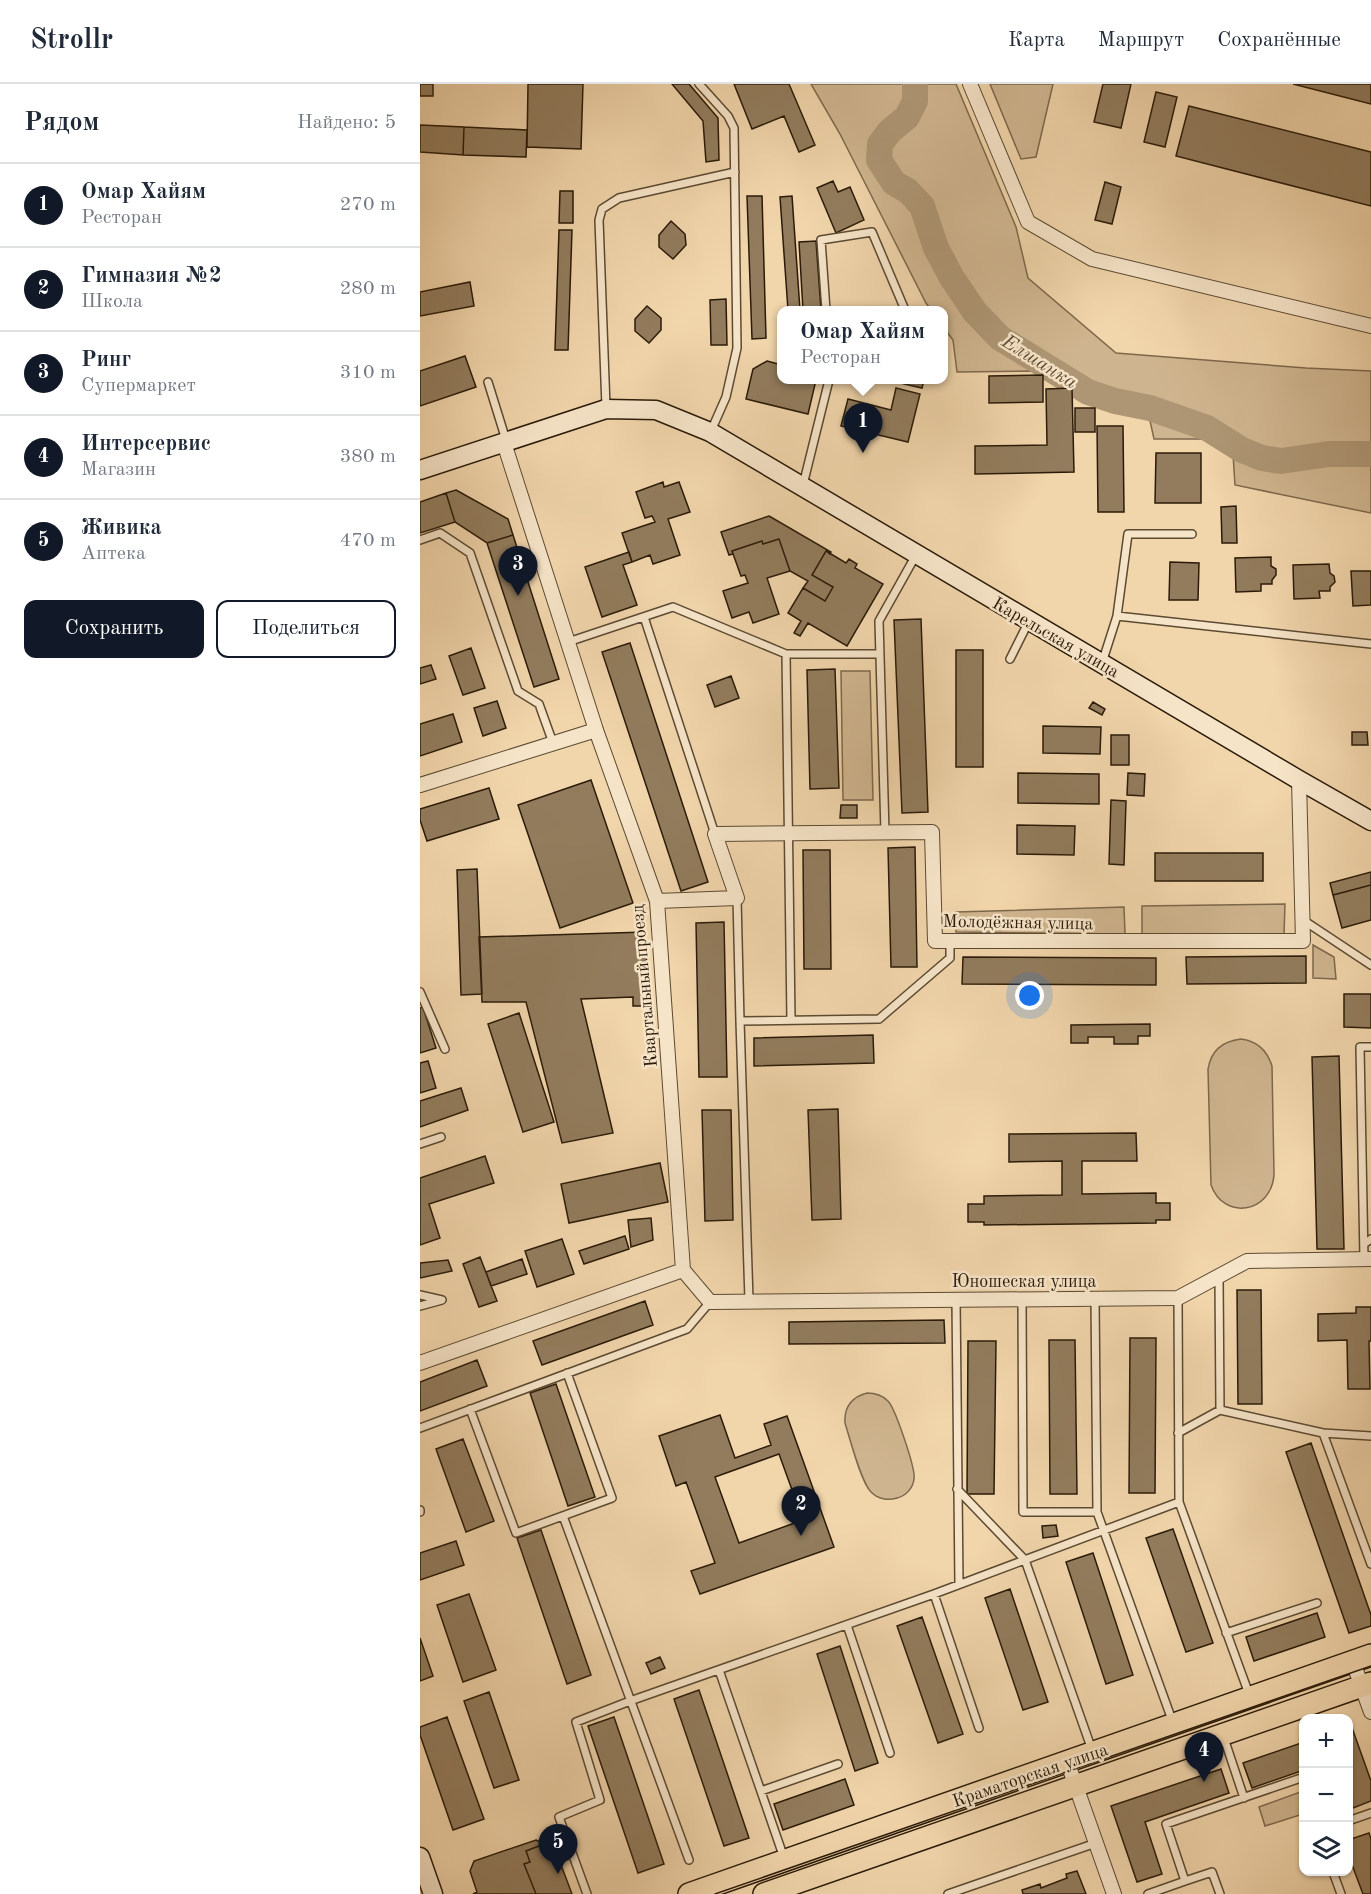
<!DOCTYPE html>
<html lang="ru">
<meta charset="utf-8">
<style>
body{margin:0;font-family:"Old Standard TT",serif;background:#f2f2f3;color:#1f2937}
.controls{position:absolute;right:18px;bottom:18px;display:grid;overflow:hidden;border-radius:12px;box-shadow:0 2px 4px #0004}
.controls button{width:54px;height:54px;display:grid;place-items:center;padding:0;border:0;border-bottom:2px solid #e0e1e3;background:#fff;color:#1f2937;font:30px sans-serif}
.you{position:absolute;left:610px;top:912px;width:21px;height:21px;margin:-15px;border:4px solid #fff;border-radius:50%;background:#1a73e8;box-shadow:0 0 0 9px #1a73e833}
.badge{display:grid;place-items:center;width:39px;height:39px;border-radius:50%;background:#111827;color:#fff;font-size:20px;font-weight:700}
.pin{position:absolute;translate:-50% -50px;filter:drop-shadow(0 2px 3px #0008)}
.pin::after{content:'';position:absolute;top:32px;width:21px;height:18px;background:inherit;clip-path:polygon(0 0,100% 0,50% 100%)}
.popup{position:absolute;left:357px;top:222px;width:171px;height:78px;box-sizing:border-box;display:grid;place-content:center;border-radius:12px;background:#fff;filter:drop-shadow(0 2px 4px #0005);font-size:20px;white-space:nowrap;color:#747a83}
.popup b{font-size:22px;color:#1f2937}
.popup::after{content:'';position:absolute;left:50%;top:100%;margin-left:-12px;border:12px solid transparent;border-top-color:#fff}
.list{margin:0;padding:0;list-style:none}
h2{display:flex;justify-content:space-between;align-items:center;height:78px;margin:0;padding:0 24px;font-size:26px}
h2 small{font-size:20px;font-weight:400;color:#747a83}
.list li{display:grid;grid-template-columns:39px 1fr auto;gap:18px;align-items:center;box-sizing:border-box;height:84px;padding:0 24px;border-top:2px solid #e0e1e3}
.list b{display:block;font-size:22px;white-space:nowrap}
.list p{margin:0;font-size:20px;white-space:nowrap;color:#747a83}
.list em{font-size:20px;font-style:normal;color:#747a83}
.actions{display:flex;gap:12px;padding:18px 24px}
.actions a{flex:1;padding:14px 0;border:2px solid #111827;border-radius:12px;text-align:center;font-size:21px;color:#111827}
.actions .main{background:#111827;color:#fff}
.icon{flex:none;width:33px;height:33px;fill:none;stroke:currentColor;stroke-width:2;stroke-linecap:round;stroke-linejoin:round}
.map{position:relative;flex:none;width:951px;height:1810px;overflow:hidden}
header{display:flex;align-items:center;gap:36px;box-sizing:border-box;height:84px;padding:0 30px;background:#fff;border-bottom:2px solid #e0e1e3}
header strong{font-size:28px}
nav{display:flex;gap:33px;margin-inline-start:auto;font-size:21px}
main{display:flex}
aside{flex:1;background:#fff}
.map>svg:first-child{display:block}
.green{fill:#cfb58f;stroke:#7d684c;stroke-width:1.5}
.lines{fill:none;stroke-linecap:round;stroke-linejoin:round}
.river{stroke:#ae9674;stroke-width:26}
.building{fill:#927c5d;stroke:#2b1b09;stroke-width:1.5;fill-rule:evenodd}
.lane-casing{stroke:#5c4a32;stroke-width:10}
.street-casing{stroke:#5c4a32;stroke-width:16}
.secondary-casing{stroke:#2b1b09;stroke-width:21}
.primary-casing{stroke:#2b1b09;stroke-width:24}
.lane{stroke:#f6e4c8;stroke-width:7}
.street{stroke:#f6e4c8;stroke-width:14}
.secondary{stroke:#f6e4c8;stroke-width:18}
.primary{stroke:#f1d5ab;stroke-width:21}
.tram{stroke:#2b1b09;stroke-width:1.5}
.labels{text-anchor:middle;stroke-width:5;stroke-linejoin:round;paint-order:stroke}
.street-label{font-size:18px;fill:#2b1b09;stroke:#f6e4c8}
.water-label{font-size:20px;font-style:italic;fill:#5f4c34;stroke:#f6e4c8}
</style>
<header>
<strong>Strollr</strong>
<nav><a>Карта</a><a>Маршрут</a><a>Сохранённые</a></nav>
</header>
<main>
<aside>
<h2>Рядом<small>Найдено: 5</small></h2>
<ul class="list">
<li><span class="badge">1</span><div><b>Омар Хайям</b><p>Ресторан</p></div><em>270 m</em></li>
<li><span class="badge">2</span><div><b>Гимназия №2</b><p>Школа</p></div><em>280 m</em></li>
<li><span class="badge">3</span><div><b>Ринг</b><p>Супермаркет</p></div><em>310 m</em></li>
<li><span class="badge">4</span><div><b>Интерсервис</b><p>Магазин</p></div><em>380 m</em></li>
<li><span class="badge">5</span><div><b>Живика</b><p>Аптека</p></div><em>470 m</em></li>
</ul>
<div class="actions"><a class="main">Сохранить</a><a>Поделиться</a></div>
</aside>
<div class="map">
<svg width="951" height="1810" viewBox="0 0 951 1810">
<rect width="100%" height="100%" fill="#f1d5ab"/>
<filter id="stains"><feTurbulence type="fractalNoise" baseFrequency=".00333" numOctaves="4"/><feColorMatrix values="0 0 0 0 .2 0 0 0 0 .09 0 0 0 0 .02 0 0 0 .5 -.17"/></filter>
<radialGradient id="worn" r=".72"><stop offset=".6" stop-color="#630" stop-opacity="0"/><stop offset="1" stop-color="#630" stop-opacity=".3"/></radialGradient>
<path class="green" d="M391 0H536L596 143 608 194 696 269 886 284 951 287V429L815 401 812 355H734L725 314 623 287 537 288 533 256 524 244V226H511L506 219 420 50Z
M570 0H633L616 73 601 75Z
M421 587H450L453 716H423Z
M865 820 864 851 722 852V822Z
M704 823 705 850 536 848V828Z
M893 861 914 873 916 895 893 894Z
M821 955C837 957 847 966 852 982L854 1091C851 1129 804 1137 791 1101L788 985C791 967 803 957 821 955Z
M447 1309C455 1309 462 1311 468 1317 475 1324 496 1385 494 1395 493 1404 486 1412 477 1414 468 1417 458 1415 451 1408 441 1398 430 1355 425 1339 424 1323 432 1313 447 1309Z
M883 1707V1730L845 1742 839 1723Z"/>
<g class="lines">
<path class="river" d="M495 0V17L487 33 470 47 460 60 459 76 474 99 488 107 502 122 516 164 532 194 555 228 580 254 668 308 695 317 730 324 787 344 822 366 842 374 861 377 909 370H951"/>
</g>
<path class="building" d="M0 0H13V12H0Z
M108 0H163L161 65 107 63Z
M252 0H269L298 34 299 76 286 78 283 37Z
M314 0H369L395 61 379 68 364 32 332 45Z
M683 0H711L701 44 674 38Z
M873 0H951V20Z
M736 8 757 13 745 63 724 58Z
M769 22 951 68V122L756 72Z
M0 41 44 43 43 71 0 68Z
M44 43 107 46 106 73 43 71Z
M413 97 418 108 430 103 444 136 416 149 397 104Z
M685 98 701 103 692 140 675 136Z
M140 107H153V139H139Z
M327 112H342L346 254 332 255Z
M372 112 380 226H368L360 113Z
M251 137 265 150 266 161 253 175 239 163V151Z
M139 146H152L148 266H135Z
M396 157 401 226H383L379 158Z
M50 198 54 222 0 232V208Z
M306 215 307 261H291L290 216Z
M227 222 241 234V246L229 259 215 247V235Z
M359 237H362V254H360Z
M45 272 56 303 0 322V287Z
M347 277 362 281V296H396L388 330 326 315 333 285Z
M623 291V318L569 319V292Z
M481 296H504L502 304 480 299Z
M476 304 500 310 488 358 421 342 428 315 471 326Z
M652 304 654 388 555 390V362L627 361 626 305Z
M655 324H675V348H655Z
M677 342H703L704 428H678Z
M736 369H781V419H735Z
M243 398 244 403 259 398 270 428 248 435 260 471 233 480 230 471 212 478 202 449 235 438 232 432 225 434 216 408Z
M36 406 88 435 93 451 67 459 35 438 26 409Z
M26 409 35 438 0 449V418Z
M816 422 817 459H802L801 423Z
M349 432 411 468 410 470 406 467 392 491 413 503 405 517 383 504 388 497 370 487 359 455 343 460 342 457 312 467 313 470 309 471 301 448Z
M93 451 139 595 114 603 67 459Z
M359 455 370 487 347 494 359 530 333 539 329 528 312 534 303 507 328 499 325 491 321 492 312 467 342 457 343 460Z
M406 467 426 479 429 475 437 480 435 484 463 500 427 562 388 539 380 552 374 549 381 537 368 529 383 504 405 517 413 503 392 491Z
M209 468 212 478 203 481 217 521 182 533 165 483Z
M851 473V482L856 485V491L852 496V500H841V507L816 508 815 474Z
M750 478 779 479 778 516H749Z
M909 480 910 489 914 492 915 498 910 503V507H899L900 514 874 515 873 481Z
M931 487H951V521L933 522Z
M501 535 508 728 482 729 474 536Z
M210 559 288 798 261 807 182 568Z
M51 564 65 604 43 611 29 572Z
M536 566H563V683H536Z
M11 581 16 595 0 600V584Z
M415 585 419 704 390 705 387 586Z
M311 592 319 614 295 623 287 601Z
M77 617 86 644 63 652 54 624Z
M673 618 685 625 682 631 669 624Z
M33 630 42 658 0 672V640Z
M623 642 681 643 680 670 623 669Z
M932 648H947L948 661H932Z
M691 651H709V681H691Z
M598 689 679 690V720L598 719Z
M708 689 725 690 724 712 707 711Z
M171 696 213 819 140 844 98 721Z
M69 704 79 735 7 757 0 736V725Z
M691 716 706 717 704 781 689 780Z
M421 721H437V734H420Z
M597 741 655 742 654 771 597 770Z
M495 763 497 883H471L468 764Z
M383 766H410L411 885H384Z
M735 769H843V797H735Z
M57 785 62 910 41 911 37 786Z
M951 788V801L913 811 910 799Z
M951 801V836L922 844 913 811Z
M304 838 307 993H279L276 839Z
M225 848 229 922H213V913L161 915 193 1049 142 1059 106 918H62L59 853Z
M886 872V899L767 900 766 873Z
M543 873 736 874V901L542 900Z
M924 910H951V944L924 943Z
M3 923 16 964 0 969V924Z
M99 929 134 1038 103 1048 68 940Z
M730 940V952H718V960H694V953H668V959H651V941Z
M453 951 454 979 334 982V954Z
M919 972 924 1165H897L892 973Z
M8 977 16 1004 0 1009V979Z
M41 1004 48 1026 0 1043V1017Z
M418 1025 421 1135 392 1136 388 1026Z
M282 1026H311L313 1136 285 1137Z
M716 1049 717 1077H662V1110L736 1109V1119H750V1136H736V1139L564 1141V1138H548V1120H564V1112L642 1111V1077L589 1078V1050Z
M65 1072 74 1099 9 1120 20 1154 0 1161V1094Z
M240 1079 248 1118 149 1139 141 1100Z
M231 1134 233 1156 211 1163 208 1136Z
M205 1152 209 1165 164 1180 159 1167Z
M142 1155 154 1190 117 1203 105 1167Z
M60 1173 77 1217 59 1223 43 1180Z
M102 1175 107 1190 71 1202 66 1188Z
M28 1176 32 1187 0 1194V1179Z
M817 1206H841L842 1320H818Z
M225 1217 233 1241 122 1281 113 1257Z
M936 1223H951V1257H949L950 1305H928L927 1256 898 1257V1230L936 1229Z
M524 1236 525 1259 369 1260V1238Z
M710 1254H736L735 1409H709Z
M629 1256H655L657 1410H630Z
M548 1257H576L574 1410H547Z
M57 1276 67 1302 0 1327V1298Z
M136 1300 175 1413 148 1422 110 1309Z
M300 1331 315 1374 351 1361 344 1340 367 1332 414 1463 280 1510 271 1487 295 1479 266 1398 256 1402 239 1352ZM359 1370 383 1436 319 1459 295 1393Z
M43 1355 74 1437 46 1448 16 1365Z
M891 1359 951 1531V1542L929 1549 866 1368Z
M636 1441 638 1452 623 1454 622 1442Z
M753 1445 793 1559 766 1568 726 1454Z
M121 1446 171 1591 147 1600 97 1454Z
M36 1457 44 1481 0 1496V1469Z
M673 1469 713 1591 686 1600 646 1478Z
M590 1505 628 1618 603 1626 565 1514Z
M49 1510 76 1586 43 1598 17 1521Z
M897 1529 905 1553 834 1577 826 1553Z
M502 1533 543 1650 518 1659 477 1542Z
M0 1554 13 1592 0 1597Z
M420 1562 458 1679 435 1687 397 1570Z
M240 1573 245 1584 231 1590 226 1579Z
M279 1606 329 1754 304 1762 254 1615Z
M69 1608 99 1696 74 1704 44 1617Z
M27 1633 64 1735 33 1746 0 1651V1643Z
M194 1633 244 1780 218 1789 168 1642Z
M931 1641 951 1697V1717L933 1724 928 1710V1642Z
M884 1658V1686L832 1704 823 1679Z
M801 1685 809 1709 725 1738 742 1790 717 1798 691 1722Z
M425 1695 434 1721 363 1746 354 1720Z
M949 1749 951 1755V1810H943L928 1770V1756Z
M116 1756 124 1760 106 1767 110 1778 104 1780 116 1810H119H53L57 1808 50 1787 54 1777Z
M132 1757 152 1810H116L104 1780 110 1778 106 1767Z
M657 1787 666 1810H603L602 1806 620 1800 621 1804 647 1794 646 1790Z"/>
<g class="lines">
<defs>
<path id="lane" d="M279 0 308 32 314 44 317 264 306 313 291 347
M406 226 401 156 452 148 485 226
M68 298 86 356
M186 323 179 136 182 125 199 114 315 88
M383 401 409 296
M0 456 20 449 50 469 98 607 119 620 133 659
M697 532 951 560
M224 533 295 750
M148 558 253 523 366 570H460
M366 570 371 936
M590 575 609 537
M682 579 697 532 708 450H772
M465 748 459 537 496 471
M317 814 320 937 459 935 530 874V857
M883 836 951 881
M0 908 25 965
M320 937 329 1216
M0 1060 21 1053
M944 1160 951 1155
M944 1175 940 963H951
M0 1211 22 1216 0 1222
M675 1214 677 1428 752 1636
M758 1214 759 1418 829 1610
M536 1215 539 1500
M602 1215 603 1428H677
M50 1325 96 1449 192 1414 147 1289
M800 1326 903 1349 951 1480
M0 1344 267 1245 290 1218
M758 1349 800 1326 799 1193
M903 1349 951 1352
M537 1405 605 1476 672 1666
M0 1426V1428
M143 1432 269 1776
M514 1510 559 1644
M427 1541 470 1669
M806 1549 897 1519
M299 1586 364 1774
M804 1654 824 1714
M341 1707 418 1680
M928 1737 951 1729
M913 1788 921 1810
M765 1797 792 1788 800 1810
M167 1810 139 1733 180 1716 156 1638 210 1617 514 1510 759 1418
M528 1810 676 1759
M728 1810 765 1797 746 1740 884 1693"/>
<path id="street" d="M550 0 608 138 672 175 951 242
M0 701 176 646
M237 817 317 814 295 750 512 748 515 857H883L879 696
M263 1186 290 1218 758 1214 827 1177 951 1175
M0 1279 263 1186 237 817 176 646 84 359
M933 1578 951 1628
M647 1677 694 1810"/>
<path id="secondary" d="M0 386 186 325 236 326 290 348 879 696 951 737
M0 1773 13 1810"/>
<path id="primary" d="M269 1810 951 1571
M344 1810 951 1599"/>
</defs>
<use href="#lane" class="lane-casing"/>
<use href="#street" class="street-casing"/>
<use href="#secondary" class="secondary-casing"/>
<use href="#primary" class="primary-casing"/>
<use href="#lane" class="lane"/>
<use href="#street" class="street"/>
<use href="#secondary" class="secondary"/>
<use href="#primary" class="primary"/>
<path class="tram" d="M295 1810 951 1582"/>
</g>
<g class="labels">
<g class="street-label">
<text transform="translate(636 553) rotate(30)" y="6">Карельская улица</text>
<text transform="translate(598 838) rotate(1)" y="6">Молодёжная улица</text>
<text transform="translate(224 902) rotate(-95)" y="6">Квартальный проезд</text>
<text x="604" y="1203">Юношеская улица</text>
<text transform="translate(610 1691) rotate(-19)" y="6">Краматорская улица</text>
</g>
<g class="water-label">
<text transform="translate(620 277) rotate(32)" y="7">Елшанка</text>
</g>
</g>
<rect width="100%" height="100%" filter="url(#stains)"/>
<rect width="100%" height="100%" fill="url(#worn)"/>
</svg>
<div class="controls">
<button>+</button>
<button>−</button>
<button><svg class="icon" aria-label="layers" viewBox="0 0 24 24"><path d="M12 4l9 5-9 5-9-5zM3 14l9 5 9-5"/></svg></button>
</div>
<div class="you"></div>
<div class="pin badge" style="left:443px;top:369px">1</div>
<div class="popup"><b>Омар Хайям</b>Ресторан</div>
<div class="pin badge" style="left:381px;top:1452px">2</div>
<div class="pin badge" style="left:98px;top:512px">3</div>
<div class="pin badge" style="left:784px;top:1698px">4</div>
<div class="pin badge" style="left:138px;top:1790px">5</div>
</div>
</main>
